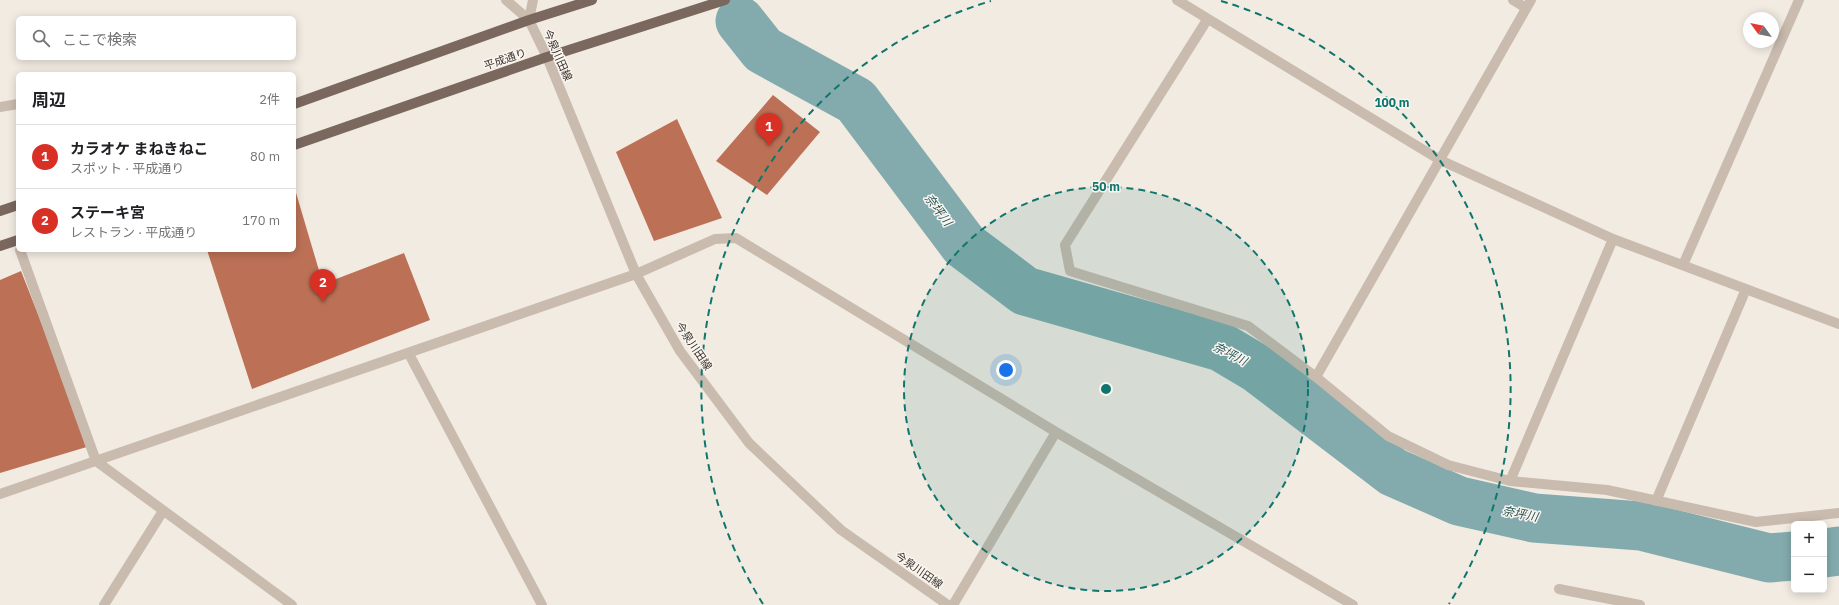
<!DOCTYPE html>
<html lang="ja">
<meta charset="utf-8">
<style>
body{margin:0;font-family:"IBM Plex Sans","Noto Sans JP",sans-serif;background:#f2f2f2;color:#202124}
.controls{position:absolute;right:12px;bottom:12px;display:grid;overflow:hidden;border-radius:6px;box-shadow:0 2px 10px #0003}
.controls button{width:36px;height:36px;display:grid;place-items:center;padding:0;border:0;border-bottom:1px solid #e0e0e0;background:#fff;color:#202124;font:20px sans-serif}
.compass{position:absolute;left:1743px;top:12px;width:36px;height:36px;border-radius:50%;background:#fff;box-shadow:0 2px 10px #0003;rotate:303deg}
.you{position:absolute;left:1006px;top:370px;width:14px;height:14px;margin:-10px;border:3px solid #fff;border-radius:50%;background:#1a73e8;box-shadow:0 0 0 6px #1a73e833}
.badge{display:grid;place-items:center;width:26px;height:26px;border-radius:50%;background:#d93025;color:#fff;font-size:13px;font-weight:700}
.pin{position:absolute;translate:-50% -33px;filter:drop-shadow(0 1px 2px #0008)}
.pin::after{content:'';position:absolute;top:21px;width:14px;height:12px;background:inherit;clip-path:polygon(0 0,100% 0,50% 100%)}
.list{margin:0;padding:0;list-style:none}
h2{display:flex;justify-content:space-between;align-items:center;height:52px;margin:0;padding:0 16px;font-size:17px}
h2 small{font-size:13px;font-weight:400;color:#757577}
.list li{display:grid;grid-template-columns:26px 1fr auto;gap:12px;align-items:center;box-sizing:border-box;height:64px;padding:0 16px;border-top:1px solid #e0e0e0}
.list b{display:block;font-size:15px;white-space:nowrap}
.list p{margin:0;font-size:13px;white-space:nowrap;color:#757577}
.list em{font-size:13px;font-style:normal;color:#757577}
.icon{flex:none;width:22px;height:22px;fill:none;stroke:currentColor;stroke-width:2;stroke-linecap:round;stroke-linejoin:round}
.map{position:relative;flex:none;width:1839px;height:605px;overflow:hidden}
.search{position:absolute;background:#fff;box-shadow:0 2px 10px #0003;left:16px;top:16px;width:280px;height:44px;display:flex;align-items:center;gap:10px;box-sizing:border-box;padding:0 14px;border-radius:6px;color:#757577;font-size:15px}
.panel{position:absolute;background:#fff;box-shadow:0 2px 10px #0003;left:16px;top:72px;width:280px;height:180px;border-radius:6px}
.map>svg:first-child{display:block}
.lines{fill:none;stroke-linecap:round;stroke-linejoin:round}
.river{stroke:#83abad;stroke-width:49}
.building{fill:#bc7156}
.minor{stroke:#cabbaf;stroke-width:10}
.tertiary{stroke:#cabbaf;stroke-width:10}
.primary{stroke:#7a685f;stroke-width:10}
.ring{fill:none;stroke:#0f766e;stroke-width:2;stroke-dasharray:7 5}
.labels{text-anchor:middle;stroke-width:3;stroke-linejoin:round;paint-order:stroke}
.street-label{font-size:11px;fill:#39312c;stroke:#faf5ef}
.water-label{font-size:12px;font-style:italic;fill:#255458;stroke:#faf5ef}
.centre{fill:#0f766e;stroke:#faf5ef;stroke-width:2}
.ring-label{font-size:12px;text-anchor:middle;font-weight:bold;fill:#0f766e;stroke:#faf5ef;stroke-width:3;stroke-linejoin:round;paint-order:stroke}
</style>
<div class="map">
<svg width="1839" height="605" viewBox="0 0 1839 605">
<rect width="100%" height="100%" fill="#f2ebe2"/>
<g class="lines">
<path class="river" d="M740 21 763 50 856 101 964 245 1025 291 1221 347 1258 369 1393 472 1459 501 1534 518 1641 526 1769 558 1794 556
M1824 553 1839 551"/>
</g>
<path class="building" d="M773 95 820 132 767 195 716 161Z
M677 119 722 218 654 241 616 152Z
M294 186 323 284 404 253 430 320 252 389 207 250H294Z
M21 271 90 446 0 473V280Z"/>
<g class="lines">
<path class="minor" d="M1177 0 1440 160 1613 239 1839 324
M1513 0 1526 8
M1207 20 1065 245 1070 271 1248 326 1316 377 1388 436 1448 465 1510 481 1607 490 1756 522 1839 513
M20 250 96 461 292 605
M1683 265 1799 0
M409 354 542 605
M1316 377 1531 0
M1510 481 1613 239
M0 494 636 274 715 239 736 238 1056 432 1353 605
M1656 501 1746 289
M1559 589 1640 605
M104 605 163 511
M953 605 1056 432"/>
<path class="tertiary" d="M506 0 529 20 547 57 636 274 680 351 749 443 841 530 948 605
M529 20 533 0
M0 107 18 104"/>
<path class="primary" d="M294 104 529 20 592 0
M294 145 547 57 725 0
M0 211 18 205
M0 246 18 240"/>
</g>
<circle cx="1106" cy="389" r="202" fill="#0f766e" fill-opacity=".12"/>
<g class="ring">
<circle cx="1106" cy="389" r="202"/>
<path d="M763 604A405 405 0 0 1 991 1M1221 1A405 405 0 0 1 1449 604"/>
</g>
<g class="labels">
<g class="street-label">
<text transform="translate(558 55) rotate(66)" y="4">今泉川田線</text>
<text transform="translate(505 59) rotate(-19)" y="4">平成通り</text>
<text transform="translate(694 346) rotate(56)" y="4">今泉川田線</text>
<text transform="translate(919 570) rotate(35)" y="4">今泉川田線</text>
</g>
<g class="water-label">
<text transform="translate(938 210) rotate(53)" y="4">奈坪川</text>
<text transform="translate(1230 354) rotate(27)" y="4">奈坪川</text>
<text transform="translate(1520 514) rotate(11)" y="4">奈坪川</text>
</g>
</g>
<circle cx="1106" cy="389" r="6" class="centre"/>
<g class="ring-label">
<text x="1392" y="107">100 m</text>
<text x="1106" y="191">50 m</text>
</g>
</svg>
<div class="controls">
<button>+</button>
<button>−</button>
</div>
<svg class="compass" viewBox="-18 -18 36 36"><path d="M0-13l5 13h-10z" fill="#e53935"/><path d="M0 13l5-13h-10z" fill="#757577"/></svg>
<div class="you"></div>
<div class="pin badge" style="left:769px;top:146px">1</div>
<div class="pin badge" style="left:323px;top:302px">2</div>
<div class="search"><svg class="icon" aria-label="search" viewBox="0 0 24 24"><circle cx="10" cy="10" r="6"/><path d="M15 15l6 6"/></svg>ここで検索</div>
<section class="panel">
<h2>周辺<small>2件</small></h2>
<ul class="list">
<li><span class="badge">1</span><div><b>カラオケ まねきねこ</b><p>スポット · 平成通り</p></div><em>80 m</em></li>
<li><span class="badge">2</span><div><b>ステーキ宮</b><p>レストラン · 平成通り</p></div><em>170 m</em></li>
</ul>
</section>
</div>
